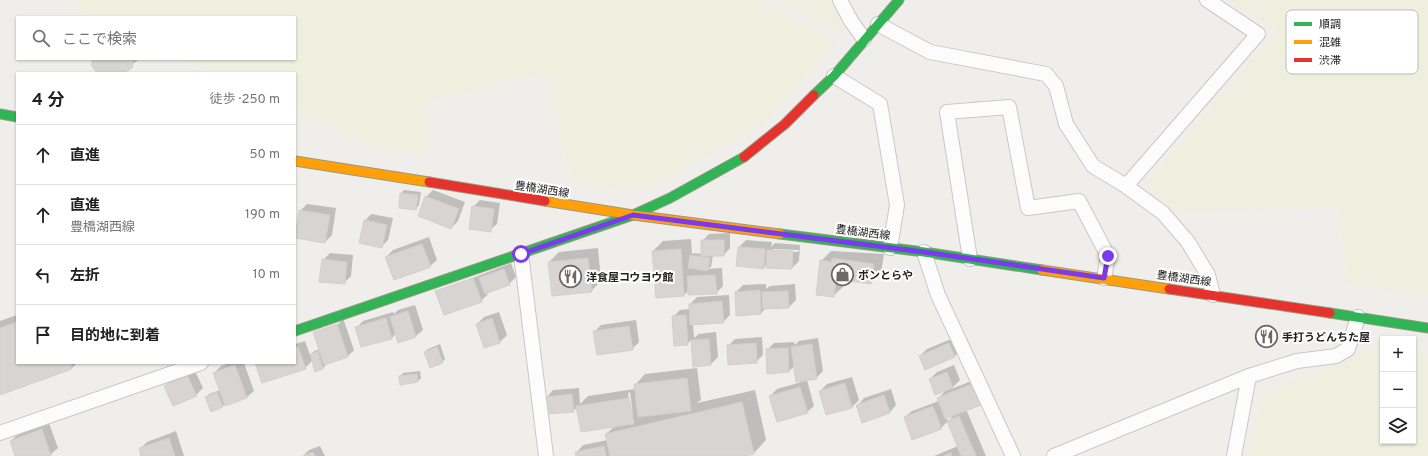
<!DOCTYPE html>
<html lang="ja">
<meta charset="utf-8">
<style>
body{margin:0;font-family:Overpass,"Noto Sans JP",sans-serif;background:#f2f2f2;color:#202124}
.controls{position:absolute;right:12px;bottom:12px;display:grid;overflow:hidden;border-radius:0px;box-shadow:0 1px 3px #0004}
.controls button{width:36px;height:36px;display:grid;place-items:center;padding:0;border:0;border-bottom:1px solid #e0e0e0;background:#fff;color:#202124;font:20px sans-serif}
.stop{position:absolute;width:12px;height:12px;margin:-9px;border:3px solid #7c3aed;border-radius:50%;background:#fff}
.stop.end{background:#7c3aed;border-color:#fff;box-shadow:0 1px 4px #0008}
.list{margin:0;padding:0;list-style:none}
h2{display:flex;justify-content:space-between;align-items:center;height:52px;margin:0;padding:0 16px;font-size:17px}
h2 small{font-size:13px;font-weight:400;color:#757577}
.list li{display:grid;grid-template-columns:26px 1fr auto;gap:12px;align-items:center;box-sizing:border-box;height:60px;padding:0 16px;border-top:1px solid #e0e0e0}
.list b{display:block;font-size:15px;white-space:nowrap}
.list p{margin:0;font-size:13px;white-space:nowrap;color:#757577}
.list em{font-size:13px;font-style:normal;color:#757577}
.icon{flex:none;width:22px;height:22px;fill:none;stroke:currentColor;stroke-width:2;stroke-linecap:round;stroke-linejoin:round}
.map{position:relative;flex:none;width:1428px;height:456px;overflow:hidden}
.search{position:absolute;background:#fff;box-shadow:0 1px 3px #0004;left:16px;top:16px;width:280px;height:44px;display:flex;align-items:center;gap:10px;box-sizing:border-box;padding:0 14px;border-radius:0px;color:#757577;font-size:15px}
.panel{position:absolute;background:#fff;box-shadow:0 1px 3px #0004;left:16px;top:72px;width:280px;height:292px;border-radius:0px}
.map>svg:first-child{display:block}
.farmland{fill:#efefdf}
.shadow{fill:#0003;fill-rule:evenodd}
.building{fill:#d7d4d2;stroke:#d3d0cc}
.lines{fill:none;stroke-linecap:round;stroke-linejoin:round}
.street-casing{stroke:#c9c8c7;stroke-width:16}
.fast-casing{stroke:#999a82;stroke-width:11}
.slow-casing{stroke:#999a82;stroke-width:11}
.jam-casing{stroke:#999a82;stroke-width:11}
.street{stroke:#fdfcfc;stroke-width:14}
.fast{stroke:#30b455;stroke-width:9}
.slow{stroke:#ff9f0a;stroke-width:9}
.jam{stroke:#e5322d;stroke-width:9}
.route{stroke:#7c3aed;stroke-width:5}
.labels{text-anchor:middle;stroke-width:4;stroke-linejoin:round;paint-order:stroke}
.street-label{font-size:11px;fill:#222;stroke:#fff}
.poi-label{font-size:11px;font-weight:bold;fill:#222;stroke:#fff;text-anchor:start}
.key{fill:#fff;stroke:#bdbdbd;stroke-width:1}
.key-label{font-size:11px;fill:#222}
</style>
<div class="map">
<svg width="1428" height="456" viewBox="0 0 1428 456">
<rect width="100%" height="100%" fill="#f0eeeb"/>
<path class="farmland" d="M75 0H756L837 41 762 125 646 188 573 184 546 71 425 101V156L366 144 295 111V73H213L182 59H295V17H92L79 11Z
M775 0H830L844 29 834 30Z
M1227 0H1428V296L1348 284 1338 208 1174 211 1145 184 1278 30Z
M1375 347H1383V441H1413V351L1428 353V456H1248L1262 395Z"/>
<path class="shadow" d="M94 59H139L122 73H98Z
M404 190 421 192 419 205 416 209 401 193Z
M433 190 465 202 458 221 451 228 426 197Z
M480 200 500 203 497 224 490 230 473 207Z
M307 204 336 208 332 235 325 242 300 211Z
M371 214 393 218 388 240 381 247 365 221Z
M730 233V248L724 255H713L711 267 708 269 722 268 723 286 716 293 689 290 684 295 656 297 653 251 663 241 691 239 692 254 694 253 702 254V241L709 234Z
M429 237 437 260 430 266 386 257 393 250Z
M746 240 772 242 771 247 775 243 800 245 799 261 792 268 767 267 768 263 763 268 739 247ZM773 249 799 250 798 252 773 251Z
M598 248 601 281 591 291 549 262 559 252Z
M831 251 884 254 881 273 871 283 844 279V286L833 296 821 261Z
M330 253 353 255 351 276 344 283 323 260Z
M511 263 516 277 509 284 487 292 488 294 481 301 436 292Z
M766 284V289L770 286 795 284 796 300 789 307 766 308 761 313 736 292 743 285Z
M729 295 730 315 723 322 693 324 694 338 699 334 716 332 718 357 711 364 694 365 692 339 687 344 673 317 680 310 690 309V304L697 297Z
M415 305 423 330 416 336 396 333 392 338 356 328 363 321 393 312 394 314 398 310Z
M499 312 507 335 500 342 485 347 477 324 484 317Z
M17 315V363H77L72 368 0 394V321Z
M343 318 354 350 347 357 326 364V365L323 368 313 360 305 368 257 363H295V344L305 341 310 355 314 351 320 349Z
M636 320 639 342 632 349 594 332 601 325Z
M762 337 763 355 756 362 728 346 735 339Z
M956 337 962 349 955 356 926 369 920 356 927 349Z
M818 338 823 371 816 378 807 380 814 406 807 412 770 396 777 389 805 381 795 366 789 371 767 350 774 343 794 342 795 345 799 341Z
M440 344 445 359 442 362 425 352 428 349Z
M230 363H244L254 391 247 397 225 404 223 406 206 397 209 394 220 390 214 373 221 366Z
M954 365 960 380 951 389 979 378 987 397 980 404 966 409 986 456H934L958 446 948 421 941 428 905 417 912 411 939 401 938 399 946 390 930 379 937 372ZM955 414 948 421 946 417Z
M697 368 701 400 697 403 755 390 766 440 754 453 741 456H577V452L583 445 608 440 606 434 615 426 578 407 573 411 547 397 553 390 579 388 580 404 588 396 635 389V385L645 374ZM630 392 633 416H631L628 393Z
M194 369 203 388 196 395 165 386 172 379Z
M420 371 421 378 418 381 401 383 400 376 403 373Z
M852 377 859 400 852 407 826 414 820 391 827 384Z
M891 389 896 405 890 412 858 405 864 398Z
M49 423 58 448 49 456H16L11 441 18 434Z
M176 431 184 456H142L140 449 147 442Z
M320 446 325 456H303L309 450Z"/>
<path class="building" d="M93 59H134L132 68 124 73H97L91 65Z
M400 193 418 195 416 210 399 208Z
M425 196 459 209 451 229 418 216Z
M472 206 494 209 491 232 469 229Z
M299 210 330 215 325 243 295 238Z
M364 220 387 225 382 248 359 243Z
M701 240H724V256H701Z
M422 244 431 267 394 280 385 257Z
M738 247 765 249 764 269 736 266Z
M681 249 684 296 656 298 652 251Z
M767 250 793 251 792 269 766 268Z
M690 255 710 258 708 271 688 268Z
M588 258 592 292 552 296 548 262Z
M832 258 874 264 871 284 836 279 834 297 816 295 820 260 832 262Z
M322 259 347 262 345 284 319 282Z
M504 269 510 285 485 294 479 278Z
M715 275 717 294 688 295 687 276Z
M473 278 482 302 444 315 435 291Z
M760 290 761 314 736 316 735 292Z
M788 291 789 308 763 309 762 292Z
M722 301 724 323 690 325 689 304Z
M408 311 416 337 398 343 390 317Z
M686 315 688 345 674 346 672 316Z
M386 318 392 339 361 347 355 327Z
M492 318 500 343 484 348 476 324Z
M17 322V363H70L72 369 0 395V328Z
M337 324 348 357 324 365 313 332Z
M629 326 633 350 597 355 593 331Z
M709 339 711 365 693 367 691 340Z
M756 343 757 363 728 365 727 345Z
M949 343 955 357 925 370 919 356Z
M812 344 817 379 796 382 791 347Z
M298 347 306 369 262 383 255 363H295V348Z
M437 347 443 363 430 368 424 352Z
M788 348 789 372 767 374 766 349Z
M318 351 323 369 315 372 310 354Z
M235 365 247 398 225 406 213 373Z
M947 372 953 388 935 395 929 379Z
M417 374 418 382 400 385 399 376Z
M187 375 197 396 173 406 164 386Z
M687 378 691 411 638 417 634 384Z
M845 383 852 408 826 415 819 391Z
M972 384 981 405 945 419 937 398Z
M800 387 808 413 777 422 769 396Z
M217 392 223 407 211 412 205 397Z
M572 394 574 412 547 414 546 397Z
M884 395 890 413 862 423 856 405Z
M629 398 634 424 581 432 576 406Z
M742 402 754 454 745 456H610L605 434Z
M933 406 942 429 912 440 904 417Z
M959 416 976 456H961L947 421Z
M42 429 51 456H15L10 441Z
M169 438 175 456H141L139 448Z
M604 446 606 456H576L575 452Z
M313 452 315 456H303Z
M951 453 952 456H943Z"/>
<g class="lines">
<defs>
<path id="street" d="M840 0 851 21 864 39
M878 24 930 52 1046 74 1056 86 1066 124 1093 166 1126 186 1163 213 1188 242 1208 275 1213 295
M834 76 880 104 897 205 890 248
M1126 186 1258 34 1207 0
M924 252 938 295 1013 456
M521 254 546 456
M970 259 947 112 1009 107 1028 208 1079 201 1108 256 1104 278
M0 433 201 363
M1054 456 1249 376 1297 361 1336 356 1348 349 1358 317
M1234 456 1249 376"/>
<path id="fast" d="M814 95 834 76 899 0
M0 114 17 117
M780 234 924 252 1042 270
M1330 313 1428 328
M295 331 633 215 670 198 744 157"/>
<path id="slow" d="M295 161 429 182
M545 201 633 215 780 234
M1042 270 1169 289"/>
<path id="jam" d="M744 157 785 124 814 95
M429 182 545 201
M1169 289 1330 313"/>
</defs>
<use href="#street" class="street-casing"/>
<use href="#fast" class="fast-casing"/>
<use href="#slow" class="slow-casing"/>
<use href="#jam" class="jam-casing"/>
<use href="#street" class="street"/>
<use href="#fast" class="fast"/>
<use href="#slow" class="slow"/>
<use href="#jam" class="jam"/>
</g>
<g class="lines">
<path class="route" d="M521 254 633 215 924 252 1104 278 1108 256"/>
</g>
<defs>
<symbol id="shop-ring" viewBox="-11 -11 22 22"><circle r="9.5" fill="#fff" stroke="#6a6968" stroke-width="1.5"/><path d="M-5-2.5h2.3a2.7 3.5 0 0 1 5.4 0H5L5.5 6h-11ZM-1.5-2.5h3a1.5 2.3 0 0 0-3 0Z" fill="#6a6968"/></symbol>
<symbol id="restaurant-ring" viewBox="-11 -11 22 22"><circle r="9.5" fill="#fff" stroke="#6a6968" stroke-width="1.5"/><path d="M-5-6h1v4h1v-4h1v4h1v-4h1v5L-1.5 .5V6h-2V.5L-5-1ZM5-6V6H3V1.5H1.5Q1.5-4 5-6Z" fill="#6a6968"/></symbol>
</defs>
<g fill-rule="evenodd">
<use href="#shop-ring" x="830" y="262" width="25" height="25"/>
<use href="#restaurant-ring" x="558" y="264" width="25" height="25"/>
<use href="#restaurant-ring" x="1254" y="324" width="25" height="25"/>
</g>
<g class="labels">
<g class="street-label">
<text transform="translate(542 189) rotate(9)" y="4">豊橋湖西線</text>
<text transform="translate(863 232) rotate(7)" y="4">豊橋湖西線</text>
<text transform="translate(1184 278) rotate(8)" y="4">豊橋湖西線</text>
</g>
<g class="poi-label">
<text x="858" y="279">ボンとらや</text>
<text x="586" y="281">洋食屋コウヨウ館</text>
<text x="1282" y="341">手打うどんちた屋</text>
</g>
</g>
<rect x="1286" y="10" width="132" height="64" rx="6" class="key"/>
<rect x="1294" y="22" width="18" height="4" fill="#30b455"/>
<rect x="1294" y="40" width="18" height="4" fill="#ff9f0a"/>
<rect x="1294" y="58" width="18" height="4" fill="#e5322d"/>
<g class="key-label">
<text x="1319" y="28">順調</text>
<text x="1319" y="46">混雑</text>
<text x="1319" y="64">渋滞</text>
</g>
</svg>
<div class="controls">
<button>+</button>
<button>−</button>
<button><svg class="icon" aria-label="layers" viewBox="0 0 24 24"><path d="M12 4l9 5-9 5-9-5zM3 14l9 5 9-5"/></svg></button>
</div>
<div class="stop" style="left:521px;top:254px"></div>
<div class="stop end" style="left:1108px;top:256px"></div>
<div class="search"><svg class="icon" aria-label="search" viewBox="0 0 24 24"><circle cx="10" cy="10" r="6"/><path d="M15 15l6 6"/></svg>ここで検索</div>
<section class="panel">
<h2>4 分<small>徒歩 · 250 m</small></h2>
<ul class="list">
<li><svg class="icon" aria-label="ahead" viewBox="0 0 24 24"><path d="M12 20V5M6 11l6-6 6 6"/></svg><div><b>直進</b></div><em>50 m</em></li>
<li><svg class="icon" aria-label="ahead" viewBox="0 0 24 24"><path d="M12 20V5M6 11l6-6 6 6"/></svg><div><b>直進</b><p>豊橋湖西線</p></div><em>190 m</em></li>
<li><svg class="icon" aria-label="left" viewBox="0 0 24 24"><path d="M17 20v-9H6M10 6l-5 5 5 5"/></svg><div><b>左折</b></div><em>10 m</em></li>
<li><svg class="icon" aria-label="arrive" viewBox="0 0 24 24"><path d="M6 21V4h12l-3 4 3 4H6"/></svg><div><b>目的地に到着</b></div></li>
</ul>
</section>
</div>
